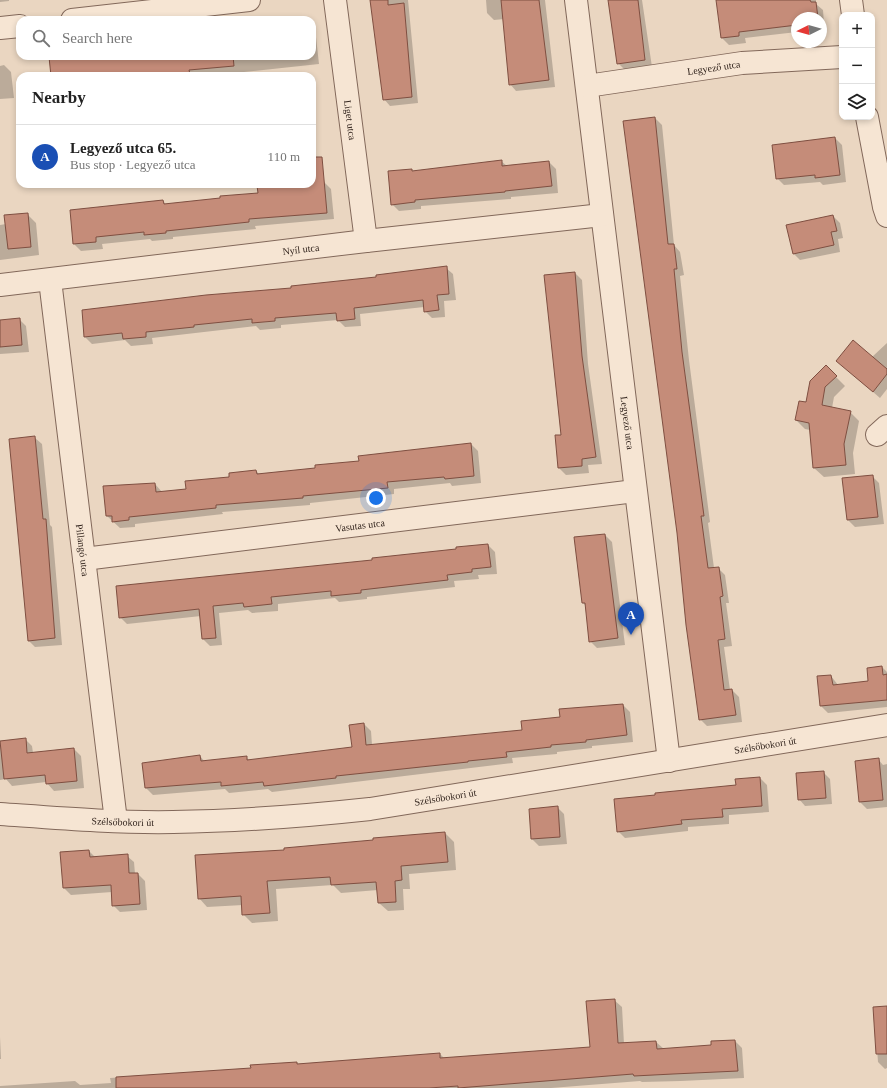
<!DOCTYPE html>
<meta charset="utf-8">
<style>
body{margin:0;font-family:"Times New Roman",serif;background:#f2f2f2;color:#222}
.controls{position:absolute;right:12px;top:12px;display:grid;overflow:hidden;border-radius:8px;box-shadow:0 2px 6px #0003}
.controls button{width:36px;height:36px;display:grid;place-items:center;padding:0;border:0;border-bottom:1px solid #e0e0e0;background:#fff;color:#222;font:20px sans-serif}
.compass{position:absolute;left:791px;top:12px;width:36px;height:36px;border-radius:50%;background:#fff;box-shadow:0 2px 6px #0003;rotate:265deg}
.you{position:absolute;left:376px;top:498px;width:14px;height:14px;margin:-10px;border:3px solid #fff;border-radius:50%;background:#1a73e8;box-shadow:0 0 0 6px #1a73e833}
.badge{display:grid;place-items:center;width:26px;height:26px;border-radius:50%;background:#8c2e3f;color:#fff;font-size:13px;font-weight:700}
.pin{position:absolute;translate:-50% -33px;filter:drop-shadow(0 1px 2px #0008)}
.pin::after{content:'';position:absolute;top:21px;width:14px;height:12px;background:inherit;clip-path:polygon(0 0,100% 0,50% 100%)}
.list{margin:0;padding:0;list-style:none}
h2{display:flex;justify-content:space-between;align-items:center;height:52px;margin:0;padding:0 16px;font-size:17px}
h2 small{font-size:13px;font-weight:400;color:#767676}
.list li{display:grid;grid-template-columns:26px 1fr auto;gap:12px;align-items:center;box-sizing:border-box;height:64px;padding:0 16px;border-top:1px solid #e0e0e0}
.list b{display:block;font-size:15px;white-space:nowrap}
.list p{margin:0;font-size:13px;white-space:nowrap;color:#767676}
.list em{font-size:13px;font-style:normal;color:#767676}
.icon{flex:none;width:22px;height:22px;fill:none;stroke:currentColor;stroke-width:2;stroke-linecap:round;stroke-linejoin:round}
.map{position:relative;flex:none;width:887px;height:1088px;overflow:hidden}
.search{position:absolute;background:#fff;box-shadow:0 2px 6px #0003;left:16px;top:16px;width:300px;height:44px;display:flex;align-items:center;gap:10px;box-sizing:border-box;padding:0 14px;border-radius:12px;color:#767676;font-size:15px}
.panel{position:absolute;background:#fff;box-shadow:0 2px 6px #0003;left:16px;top:72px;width:300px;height:116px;border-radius:12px}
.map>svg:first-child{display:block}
.shadow{fill:#0003}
.building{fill:#c58c79;stroke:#7f4f41}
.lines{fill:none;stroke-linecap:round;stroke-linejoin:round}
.minor-casing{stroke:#82685a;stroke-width:24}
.minor{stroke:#f6e5d3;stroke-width:22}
.labels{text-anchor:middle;stroke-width:3;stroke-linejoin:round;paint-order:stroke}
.street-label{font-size:10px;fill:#32241d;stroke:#f2e2cf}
</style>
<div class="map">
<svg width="887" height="1088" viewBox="0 0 887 1088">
<rect width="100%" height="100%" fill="#ead6c1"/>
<path class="shadow" d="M0 0H9V1L0 2Z
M372 0H408L418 103 390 106 384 99Z
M486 0H545L555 87 516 91 510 84 504 19 494 20 487 13Z
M610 0H642L652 67 625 70 618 63Z
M717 0H816V4L823 10 824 24H821V18H797V32L745 38 746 43 729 45 722 38Z
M312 33 316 37 319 64 206 76H52L72 56H312Z
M4 65 11 72 14 98 0 99V66Z
M655 118 662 125 674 245 680 252 684 275 680 276 689 360 710 522 708 523 714 568H718L725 575 729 603H726L732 646 724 647 730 690H732L739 697 742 722 707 726 700 719Z
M835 138 842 145 846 182 823 185 820 182 784 185 777 178Z
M501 161 507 166 549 162 556 169 558 193 511 197V199L421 206V209L399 211 392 204 411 170 413 172Z
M324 182 331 189 334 219 255 226 256 229 173 237V239L152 241 150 239 102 244 103 249 81 251 74 244 163 201 166 205 259 194 258 187Z
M27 214 36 223 39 255 0 260V225L6 224Z
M833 216 840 223 843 238 838 239 840 252 800 260 793 253Z
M446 268 453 274 456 300 444 301 445 317 432 318 425 311 424 307 360 314 361 326 345 327 338 320 281 325V328L260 330 256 326 152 338 153 344 131 346 125 340 92 344 85 337 292 289Z
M575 273 582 280 588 364 602 464 588 465 589 473 566 475 559 468 556 436 562 435Z
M19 319 26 326 29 352 0 354V321Z
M887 343V389L880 398 844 367 872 357Z
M826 367 845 386 834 397 832 408 850 412 859 421 853 453 855 474 824 477 814 468 810 430 805 429 796 420Z
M35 438 42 444 50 525 52 527 62 645 35 647 28 640Z
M471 444 478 451 481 483 452 486 450 483 394 489V494L310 503V505L222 512 223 514 135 524V527L120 528 107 516 155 484 162 492 187 489 256 471 259 474 316 469Z
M872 476 879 483 884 524 855 527 848 520Z
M605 535 612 542 625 645 597 648 590 641 587 607 583 603Z
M488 545 495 552 497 574 478 575 479 579 454 581 455 587 367 597V599L339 602 335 598 278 604V611L252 613 248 610 219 613 222 645 210 646 203 639 201 616 127 624 120 617 373 561Z
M882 667 887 672V707L828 713 821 706 831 676 838 685 870 682Z
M623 705 630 712 633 742 592 746V748L557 752V754L512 758 513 763 272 792 268 789 229 793 225 789 153 795 146 788 200 756 205 762 246 757 249 760 353 748 364 724 371 731 372 745 523 731 561 718Z
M25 739 32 746 33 753 74 749 81 756 84 788 54 791 46 782 12 786 6 779 0 780V741Z
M878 759 883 765 887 764V807L867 809 860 802Z
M823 772 830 779 832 804 805 806 799 799Z
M760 778 767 785 769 812 729 815V824L688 827V831L625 838 618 831 656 796 737 786Z
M557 807 564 814 567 844 539 846 532 839Z
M445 833 454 842 456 870 409 874 410 889H403L404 910 388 911 379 903 378 890 341 893 333 885 276 889 278 921 252 923 243 914V905L207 907 199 898 285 851Z
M89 851 96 858 127 856 134 862 135 874H138L145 881 147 910 120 912 113 905 112 892 71 895 64 888Z
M614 1000 622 1007 624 1044 656 1042 664 1049 712 1046V1042L735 1041 742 1048 744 1078 681 1081 642 1082 640 1081 551 1088H0V1086L75 1081 80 1085 111 1083 110 1078 252 1069 297 1063 299 1065 440 1054 444 1058 591 1048Z
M887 1007V1068L885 1069 878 1062 874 1008Z
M0 1037 1 1059H0Z"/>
<path class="building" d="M370 0H388V5L404 3 412 97 383 100Z
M501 0H539L549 80 509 85Z
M608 0H638L645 60 617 64Z
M716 0H810L811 2H816L818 18H797V25L739 32V36L721 38Z
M61 56H233L234 66 189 70 190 74 170 76H51L49 57Z
M655 117 668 244H674L677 269H674L682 352 704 516H701L708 568 719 567 723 596 720 597 725 639 718 640 724 690 732 689 736 715 699 720 686 625 677 533 623 121Z
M835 137 840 175 815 178V175L776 179 772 145Z
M312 157H322L327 213 249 219V222L166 231V233L144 235V232L96 237V242L73 244 70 210 163 200 164 204 220 198V196L258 193 257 186 312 184Z
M502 160V166L549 161 552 186 505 191V192L415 200V202L391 205 388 171 412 169V171Z
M28 213 31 247 8 249 4 215Z
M833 215 837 231 831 232 834 245 793 254 786 225Z
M447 266 449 294 437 295 439 310 424 312 423 300 354 308 355 319 337 321 336 313 275 318V321L252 323V319L194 325V327L146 332V337L123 339 122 333 84 337 82 310 206 295 291 288V286L376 277V275Z
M575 272 582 356 596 457 582 459V466L558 468 555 435H561L544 275Z
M20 318 22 345 0 347V320Z
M853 340 887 369V374L873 392 836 361Z
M826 365 837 376 825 387 822 405 851 411 844 444 846 465 813 468 809 423 795 420 799 401 806 402 810 381Z
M35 436 43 519H46L55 638 28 641 9 439Z
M471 443 474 476 445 479 444 477 387 482 388 488 303 496V498L216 505V508L129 517V520L112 522V516H106L103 486 155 483 156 492 186 489 185 481 229 477V473L256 470 257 474 315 468V465L359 461 358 456Z
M873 475 878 517 847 520 842 478Z
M605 534 618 638 589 642 585 603H582L574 537Z
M488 544 491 567 472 569V572L447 575 448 580 361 590V593L331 596V591L271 597 272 604 244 607 243 603 213 606 216 638 202 639 199 609 119 618 116 586 372 560V558L456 549V547Z
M882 666 883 675 887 674V700L820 706 817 676 831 675 833 685 868 681 867 668Z
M623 704 627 735 586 740V742L551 745V747L506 752 507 757 468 761V762L336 776V778L264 786 263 782 221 786V782L145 788 142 763 200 755 201 761 247 756V760L352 747 349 725 364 723 366 745 522 730 521 721 560 717 559 709Z
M26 738 27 753 74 748 77 781 46 784 45 775 4 779 0 741Z
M879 758 883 800 859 802 855 761Z
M824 771 826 798 798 800 796 773Z
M760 777 762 806 722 809 723 817 681 820 682 824 617 832 614 799 655 795V793L736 785 735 779Z
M558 806 560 837 531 839 529 809Z
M445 832 448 862 401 866 402 880 395 881 396 902 378 903 376 882 331 885 330 877 267 881 270 913 242 915 241 896 198 899 195 855 284 850V848L373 840V838Z
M89 850 90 857 128 854 129 873H138L140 904 112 906 111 885 63 888 60 852Z
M615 999 618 1043 656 1041 657 1049 711 1045V1041L735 1040 738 1071 673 1074 634 1076 633 1074 458 1088V1086L429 1088H116V1077L251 1068 250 1065 297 1062V1064L440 1053V1058L590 1047 586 1001Z
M887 1006V1054H876L873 1007Z"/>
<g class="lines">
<defs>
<g id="minor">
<path id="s1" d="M335 0 366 241"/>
<path id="s2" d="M576 0 669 761"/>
<path d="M851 0 853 15"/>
<path d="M72 20 249 0"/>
<path d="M0 28 20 26"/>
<path id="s3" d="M587 86 742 63 842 57"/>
<path d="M867 117 884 207 887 216"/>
<path id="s4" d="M50 280 116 821"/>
<path id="s5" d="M0 285 366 241 602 215"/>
<path d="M877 435 887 426"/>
<path id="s6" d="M84 559 635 491"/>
<path id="s7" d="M0 814C57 818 116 823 173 822 239 821 305 816 370 809L887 725"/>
</g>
</defs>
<use href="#minor" class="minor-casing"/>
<use href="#minor" class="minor"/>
</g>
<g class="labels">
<g class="street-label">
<text dy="4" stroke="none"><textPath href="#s3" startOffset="128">Legyező utca</textPath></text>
<text dy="4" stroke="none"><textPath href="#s1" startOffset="121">Liget utca</textPath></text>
<text dy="4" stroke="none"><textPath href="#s5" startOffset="303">Nyíl utca</textPath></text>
<text dy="4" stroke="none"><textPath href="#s2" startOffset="426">Legyező utca</textPath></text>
<text dy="4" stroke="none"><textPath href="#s6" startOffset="278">Vasutas utca</textPath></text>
<text dy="4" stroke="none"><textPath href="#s4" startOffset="272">Pillangó utca</textPath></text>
<text dy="4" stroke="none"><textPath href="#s7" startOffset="771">Szélsőbokori út</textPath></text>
<text dy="4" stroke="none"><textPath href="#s7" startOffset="447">Szélsőbokori út</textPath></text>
<text dy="4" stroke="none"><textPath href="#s7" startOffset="123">Szélsőbokori út</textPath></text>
</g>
</g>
</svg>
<div class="controls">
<button>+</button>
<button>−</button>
<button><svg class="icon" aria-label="layers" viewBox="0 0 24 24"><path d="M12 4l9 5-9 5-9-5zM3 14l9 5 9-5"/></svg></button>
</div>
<svg class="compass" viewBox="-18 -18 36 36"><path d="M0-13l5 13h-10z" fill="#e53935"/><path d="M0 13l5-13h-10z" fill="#767676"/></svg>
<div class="you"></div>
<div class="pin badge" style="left:631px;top:635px;background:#1a4fb4">A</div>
<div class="search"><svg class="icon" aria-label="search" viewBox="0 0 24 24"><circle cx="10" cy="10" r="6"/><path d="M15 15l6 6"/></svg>Search here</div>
<section class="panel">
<h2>Nearby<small></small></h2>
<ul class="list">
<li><span class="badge" style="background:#1a4fb4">A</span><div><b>Legyező utca 65.</b><p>Bus stop · Legyező utca</p></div><em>110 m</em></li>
</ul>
</section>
</div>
